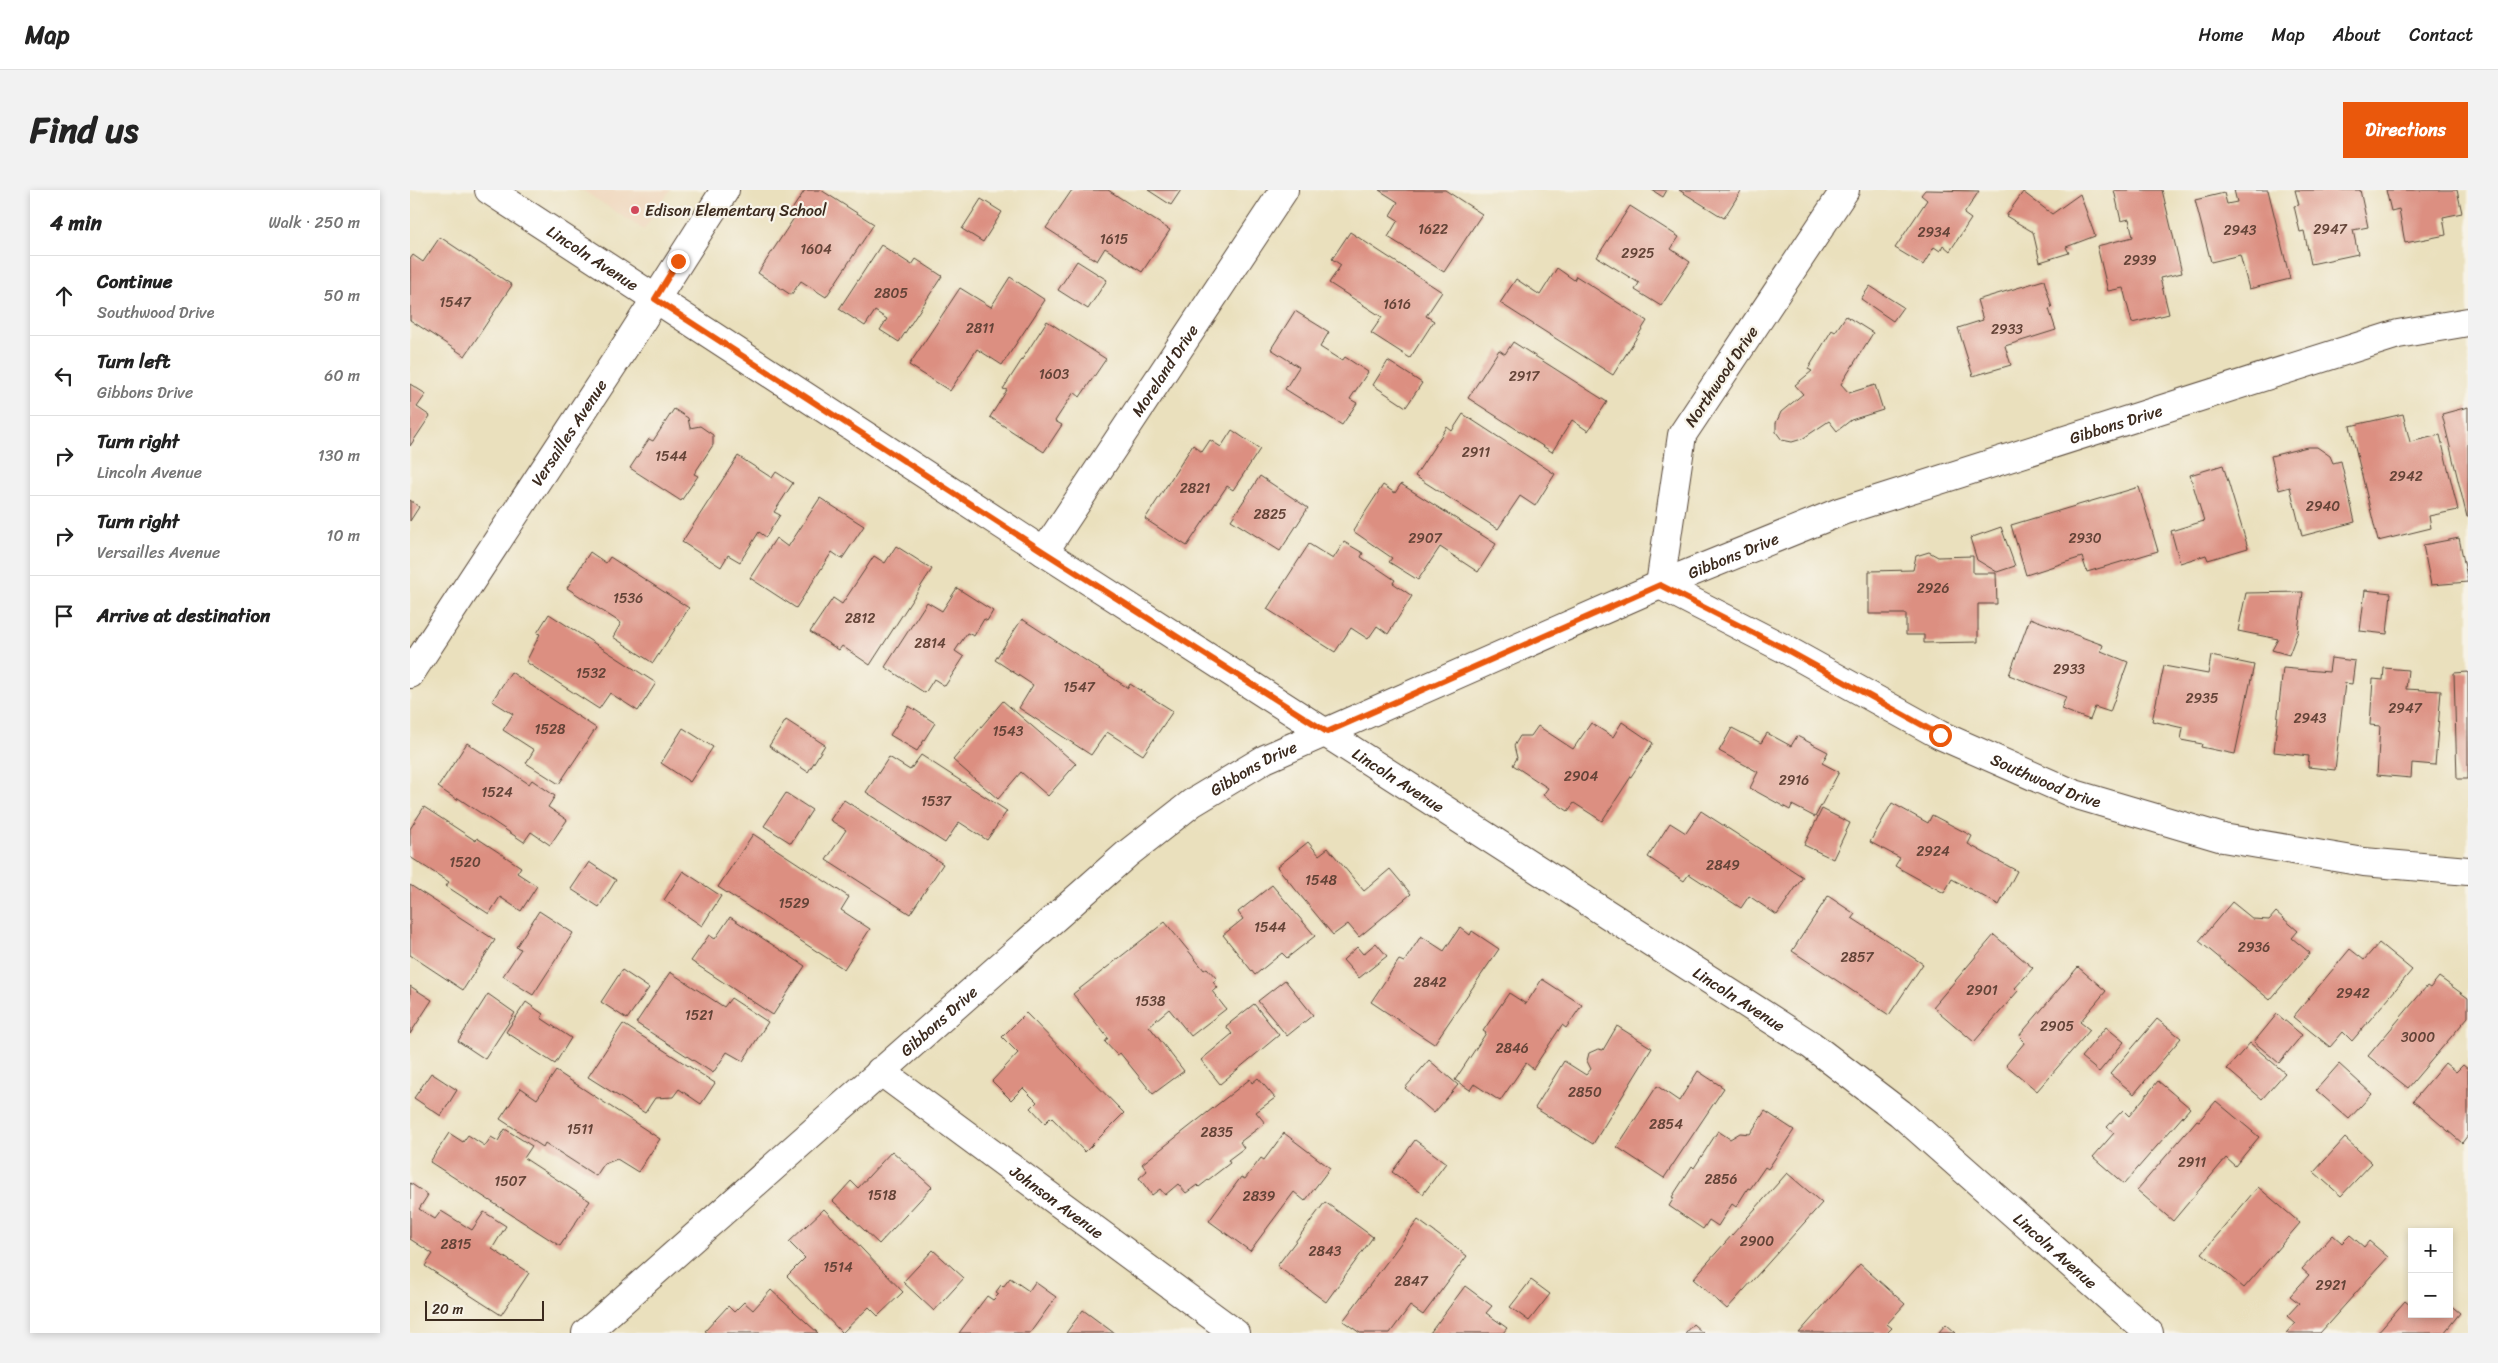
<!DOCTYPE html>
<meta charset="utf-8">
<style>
body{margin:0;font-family:Sriracha,sans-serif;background:#f2f2f2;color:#222}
.controls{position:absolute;right:15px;bottom:15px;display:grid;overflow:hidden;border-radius:0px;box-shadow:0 2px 8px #0003}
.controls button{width:45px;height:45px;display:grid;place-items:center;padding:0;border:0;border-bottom:1px solid #e0e0e0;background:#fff;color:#222;font:25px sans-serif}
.scale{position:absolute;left:15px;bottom:12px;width:119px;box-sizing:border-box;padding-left:5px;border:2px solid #3b2a1e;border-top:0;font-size:14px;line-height:18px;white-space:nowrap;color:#3b2a1e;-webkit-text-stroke:4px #f7f3e8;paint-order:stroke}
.stop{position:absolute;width:15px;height:15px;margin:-11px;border:4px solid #ea580c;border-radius:50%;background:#fff}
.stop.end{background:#ea580c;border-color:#fff;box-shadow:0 1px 5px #0008}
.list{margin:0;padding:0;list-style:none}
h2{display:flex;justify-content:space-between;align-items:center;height:65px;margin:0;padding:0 20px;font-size:21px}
h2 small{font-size:16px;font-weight:400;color:#767676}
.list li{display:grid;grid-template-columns:32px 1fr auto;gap:15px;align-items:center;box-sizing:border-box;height:80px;padding:0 20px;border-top:1px solid #e0e0e0}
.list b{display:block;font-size:19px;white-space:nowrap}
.list p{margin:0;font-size:16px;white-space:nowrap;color:#767676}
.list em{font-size:16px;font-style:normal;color:#767676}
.icon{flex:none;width:28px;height:28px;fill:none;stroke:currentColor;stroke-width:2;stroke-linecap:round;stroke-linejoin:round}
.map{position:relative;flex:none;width:2058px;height:1143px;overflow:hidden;border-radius:0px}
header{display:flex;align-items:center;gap:30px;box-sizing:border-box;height:70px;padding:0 25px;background:#fff;border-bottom:1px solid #e0e0e0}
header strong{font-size:24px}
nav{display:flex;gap:28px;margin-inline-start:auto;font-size:18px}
.intro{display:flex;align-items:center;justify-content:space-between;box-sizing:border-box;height:120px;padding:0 30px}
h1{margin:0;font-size:35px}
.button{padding:12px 22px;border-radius:0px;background:#ea580c;color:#fff;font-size:18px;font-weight:700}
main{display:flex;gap:30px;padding:0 30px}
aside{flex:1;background:#fff;border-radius:0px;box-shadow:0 2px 8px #0003}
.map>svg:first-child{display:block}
.built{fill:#efd6bb}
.building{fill:#dc8f81}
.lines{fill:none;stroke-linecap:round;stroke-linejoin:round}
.minor-casing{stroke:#554536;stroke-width:30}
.minor{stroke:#fff;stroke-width:28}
.route{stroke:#ea580c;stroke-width:6}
.poi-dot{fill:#d1495b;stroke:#f7f3e8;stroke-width:2}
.labels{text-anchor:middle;stroke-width:4.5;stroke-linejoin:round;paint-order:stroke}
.number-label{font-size:14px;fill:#634337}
.poi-label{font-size:16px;fill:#3b2a1e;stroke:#f7f3e8;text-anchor:start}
.street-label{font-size:16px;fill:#3b2a1e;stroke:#f7f3e8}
</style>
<header>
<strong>Map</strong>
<nav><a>Home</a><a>Map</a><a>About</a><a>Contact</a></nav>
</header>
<div class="intro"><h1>Find us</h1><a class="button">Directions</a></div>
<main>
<aside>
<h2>4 min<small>Walk · 250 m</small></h2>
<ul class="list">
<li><svg class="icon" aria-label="ahead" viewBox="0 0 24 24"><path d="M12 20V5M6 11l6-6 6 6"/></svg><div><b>Continue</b><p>Southwood Drive</p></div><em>50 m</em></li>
<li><svg class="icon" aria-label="left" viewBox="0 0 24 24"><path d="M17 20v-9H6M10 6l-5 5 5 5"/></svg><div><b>Turn left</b><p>Gibbons Drive</p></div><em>60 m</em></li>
<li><svg class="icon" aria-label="right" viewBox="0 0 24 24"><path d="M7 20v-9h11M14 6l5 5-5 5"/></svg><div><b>Turn right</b><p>Lincoln Avenue</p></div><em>130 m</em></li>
<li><svg class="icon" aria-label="right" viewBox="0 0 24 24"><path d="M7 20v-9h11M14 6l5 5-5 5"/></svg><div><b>Turn right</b><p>Versailles Avenue</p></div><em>10 m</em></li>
<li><svg class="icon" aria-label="arrive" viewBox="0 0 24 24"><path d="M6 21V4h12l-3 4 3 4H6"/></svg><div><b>Arrive at destination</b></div></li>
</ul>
</aside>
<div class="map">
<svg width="2058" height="1143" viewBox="0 0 2058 1143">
<rect width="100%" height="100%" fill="#f7f3e8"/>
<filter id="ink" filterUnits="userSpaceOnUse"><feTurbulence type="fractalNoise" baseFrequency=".02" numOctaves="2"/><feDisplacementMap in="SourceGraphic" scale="10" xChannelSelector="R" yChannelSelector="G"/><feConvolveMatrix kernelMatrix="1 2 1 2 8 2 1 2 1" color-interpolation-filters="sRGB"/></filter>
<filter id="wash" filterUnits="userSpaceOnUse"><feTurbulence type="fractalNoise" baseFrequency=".0096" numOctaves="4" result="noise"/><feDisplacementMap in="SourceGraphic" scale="20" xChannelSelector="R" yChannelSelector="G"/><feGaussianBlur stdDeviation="1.12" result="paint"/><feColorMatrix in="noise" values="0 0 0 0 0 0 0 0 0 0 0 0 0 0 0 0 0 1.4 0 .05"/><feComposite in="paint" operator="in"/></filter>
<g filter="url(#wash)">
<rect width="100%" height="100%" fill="#eae0bd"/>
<path class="built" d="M172 0H260L234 40Z"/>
<g id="blocks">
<path class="building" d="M395 0H411L464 34 416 107 391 91 381 105 348 83 384 28 379 24Z
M662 0H698L760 40 732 82 695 58 687 71 636 38Z
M738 0H771L761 15Z
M969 0H1035L1072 24 1034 82 978 47 988 30 980 25 988 12Z
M1242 0H1257L1253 7Z
M1269 0H1329L1331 1 1314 28Z
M1515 0 1569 1 1554 24 1561 29 1540 61 1533 55 1530 61 1524 57 1513 75 1485 58 1517 10 1511 5Z
M1704 0H1752L1772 83 1750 88 1759 124 1722 133 1713 98 1698 101 1687 56 1723 47 1719 29 1711 31Z
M1824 0H1858L1880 89 1839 99 1830 65 1801 72 1785 10 1814 3 1817 14 1827 12Z
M1885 0H1950L1958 37 1943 40 1948 64 1901 74 1894 41 1890 42 1884 16 1889 15Z
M1976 0H2047L2052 23 2033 27 2036 45 1995 53 1989 19 1981 21Z
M1613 2 1642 24 1670 4 1685 46 1656 57 1659 63 1630 72 1623 42 1596 26Z
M571 9 592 22 573 52 552 39Z
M1220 16 1269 47 1261 59 1280 72 1251 116 1225 100 1229 93 1187 67Z
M940 42 1032 102 1016 126 1024 131 1000 168 961 143 972 127 919 93 931 75 922 69Z
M30 47 102 95 55 166 0 130V69L3 65 13 72Z
M471 55 502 75 506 69 532 86 489 152 470 140 477 129 465 121 455 136 429 119Z
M667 71 697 90 678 119 648 100Z
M1147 78 1164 90 1166 86 1237 131 1203 185 1090 113 1106 89 1130 105Z
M600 87 635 110 592 175 567 159 540 201 499 175 550 98 581 117Z
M1634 90 1642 118 1639 119 1646 140 1595 156 1601 175 1563 186 1548 138 1573 130 1567 110Z
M1460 96 1493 117 1483 131 1451 109Z
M885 121 919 142 910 157 932 171 935 167 958 182 940 209 947 213 932 235 875 199 889 177 861 159Z
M1436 126 1463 143 1431 194 1439 203 1465 195 1473 220 1441 230 1427 241 1419 231 1392 249 1382 252 1372 250 1366 242V233L1371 222 1393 204 1385 195 1402 181 1398 179 1422 140 1425 142Z
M637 131 696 169 670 207 664 202 645 231 652 235 634 262 580 227 597 200 593 199Z
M1103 152 1197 212 1178 241 1162 230 1142 262 1058 208 1089 160 1095 164Z
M978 171 1012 193 996 217 963 195Z
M0 194 16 204 7 217 20 226 0 256Z
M2058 217V327H2057L2032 224Z
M264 219 278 228 280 238 290 236 303 245V255L284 284 288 286 271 311 220 278 239 249 243 251Z
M1053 224 1145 284 1125 316 1110 306 1088 339 1005 286 1037 237 1042 241Z
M1993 224 2000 252 2030 245 2048 320 2019 326 2021 338 1968 351 1940 236Z
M822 240 850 259 823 300 817 296 777 356 735 329 783 255 792 262 800 250 811 257Z
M1897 257H1907L1920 266 1923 273 1931 271 1945 332 1892 346 1880 297 1869 300 1861 266Z
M328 266 362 288 366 282 383 293 364 322 370 325 356 347 349 342 330 372 318 365 311 377 272 352Z
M1813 275 1838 358 1798 370 1796 365 1770 373 1761 341 1794 331 1780 285Z
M850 286 898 318 870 361 821 330Z
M991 294 1086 354 1068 382 1030 357 1008 390 979 372 982 368 943 341 973 295 985 303Z
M1729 297 1748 361 1677 382 1672 367 1616 385 1601 335Z
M410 308 454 336 432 369 422 362 386 418 340 388 366 348 378 357Z
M0 310 9 317 0 331Z
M1591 337 1605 376 1587 382 1567 370 1560 348Z
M2049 348 2058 392 2021 395 2013 355Z
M934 352 953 363 951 367 985 390 983 393 1002 406 978 444 967 436 958 449 941 438 925 462 857 419 899 354 923 369Z
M486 356 522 379 460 475 432 456 429 460 400 442 423 408 432 414 464 366 475 373Z
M180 362 196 373 200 367 279 418 243 473 203 447 211 433 157 398Z
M1519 362 1528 367 1563 366V383H1586L1587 414H1568V452L1514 453V445H1496V424H1459V381L1503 380 1506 366Z
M547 398 583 421 577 431 574 429 564 446 557 443 545 461 554 467 535 496 524 489 515 503 475 477 517 412 532 421Z
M1955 400 1981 403 1977 444 1950 441Z
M1893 402 1888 441 1879 465 1862 460 1868 449 1828 441 1836 403Z
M139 424 246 493 228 521 200 503 189 519 116 472 130 444 127 443Z
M1620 428 1693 455 1691 461 1718 472 1700 522 1685 517 1680 530 1651 519 1656 507 1599 485Z
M612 429 718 498 720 494 763 521 733 565 697 542 681 565 609 518 623 495 585 470Z
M1801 466 1844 475 1825 564 1791 557 1792 554 1771 550 1773 538 1742 531 1754 476 1798 484Z
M1921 468 1945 471 1942 494 1935 493 1925 580 1898 577 1899 566 1864 562 1873 478 1919 482Z
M1974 478 1998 480 1996 499 2031 501 2025 575 2002 573 2001 588 1967 585 1970 536 1960 535 1963 489 1973 490Z
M101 482 186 538 149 594 116 573 124 560 93 540 103 524 82 511Z
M2058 482V589H2047L2044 483Z
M593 511 666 574 638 606 611 582 588 609 543 570Z
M499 516 525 533 507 561 480 545Z
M376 530 415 555 398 582 359 556Z
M1212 532 1243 553 1192 631 1164 613 1158 621 1133 605 1138 598 1103 575 1107 568 1104 556 1110 546H1121L1128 536 1163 559 1181 533 1203 547Z
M273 538 303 557 280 592 251 573Z
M1322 538 1351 553 1357 543 1381 556 1387 546 1418 562 1412 573 1429 582 1405 627 1382 615 1380 620 1340 598 1348 582 1309 561Z
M57 553 119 594 122 590 145 606 138 617 157 630 140 655 121 642 114 652 48 608 47 610 28 597Z
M511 565 597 621 577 650 549 632 535 653 456 602 479 567 500 580Z
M376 603 402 620 381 653 354 636Z
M434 610 533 674 500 724 416 670 436 640 420 630Z
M1482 613 1518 633 1522 625 1562 646 1558 654 1607 681 1589 715 1542 689 1534 703 1485 676 1490 668 1460 652Z
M14 617 66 651 67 648 111 677 107 683 127 696 111 721 90 707 79 724 36 696 39 692 0 667V639Z
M1412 619 1440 633 1423 669 1394 655Z
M1291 621 1393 687 1367 725 1339 706 1331 718 1279 684 1274 691 1238 667 1260 633 1276 643Z
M343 644 439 707 431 720 460 739 434 779 308 697Z
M898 652 909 665 918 658 954 701 980 679 1001 704 949 747 938 734 923 745 867 677Z
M179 672 206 690 189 717 161 699Z
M273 681 311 706 292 736 254 710Z
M0 695 85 750 53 800 0 765Z
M862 695 905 746 877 768 872 763 845 785 813 745 833 729 828 722Z
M1418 706 1445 724 1442 728 1513 774 1479 825 1382 761Z
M1822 712 1843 729 1859 730 1866 722 1888 741 1882 748 1900 763 1860 810 1789 751Z
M129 721 163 743 123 805 93 786 111 759 106 757Z
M320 727 395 776 363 825 281 771 299 745 305 749Z
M755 732 794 780 797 778 807 789 803 792 808 798 802 801 816 819 781 846 759 819 739 836 774 881 743 904 710 863 707 865 695 852 698 848 663 804Z
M1050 737 1060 745 1062 741 1089 759 1024 854 961 812 989 770 994 772 1011 746 1034 761Z
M1584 745 1623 778 1605 798 1608 801 1564 852 1523 817Z
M966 753 977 766 949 788 933 770 947 757 953 764Z
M1969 753 2002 780 1942 851 1933 842 1920 857 1883 827 1940 759 1954 770Z
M1668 777 1696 801 1670 832 1680 840 1627 901 1596 875 1615 852 1609 846Z
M212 780 239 798 217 829 191 812Z
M260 782 314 817 321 808 358 832 333 871 317 862 303 883 226 833Z
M2029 787 2058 808V827L1998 898 1958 866 2017 796 2020 798Z
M1132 789 1172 815 1156 838 1152 835 1123 879 1116 873 1090 911 1064 894 1060 900 1045 890 1076 843 1073 841 1099 803 1116 814Z
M875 790 903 825 877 846 848 811Z
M0 796 22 810 0 844Z
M78 804 105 823 75 869 48 851Z
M116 812 133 824 131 828 161 848 145 874 96 842Z
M844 814 869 845 810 894 791 870 822 844 816 836Z
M616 823 714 923 675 962 641 927 635 933 621 918 627 912 613 898 601 910 582 891 608 863 592 847Z
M1867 824 1892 845 1869 873 1844 852Z
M1747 829 1771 848 1724 904 1700 884Z
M213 834 305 893 291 914 269 899 263 907 245 908 235 923 178 887Z
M1207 836 1242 858 1183 954 1125 918 1154 871 1176 885 1181 879 1177 871 1179 863 1188 859 1193 860Z
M1696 837 1714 852 1689 882 1671 867Z
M1840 853 1875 883 1852 909 1817 879Z
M1019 870 1048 895 1024 923 995 898Z
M2035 873 2046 882 2053 875 2058 879V945L2052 953 2003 911Z
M1929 874 1962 904 1939 929 1906 900Z
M146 881 250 949 228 982 207 969 194 974 186 986 135 953 133 957 90 929 111 898 127 909Z
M1288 881 1314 898 1254 988 1207 957 1247 896 1269 911Z
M21 883 47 900 31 926 4 908Z
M848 888 865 908 846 922 855 933 830 952 834 958 818 970 820 973 789 997 787 995 776 1003 768 994 755 1005 750 999 742 1005 729 988 737 981 732 974 840 889 842 893Z
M1748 891 1780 918 1714 994 1683 967 1704 943 1697 937 1713 920 1719 926Z
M1806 911 1849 947 1825 976 1816 968 1763 1031 1727 1000 1787 930 1789 931Z
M1355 921 1384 940 1358 979 1355 977 1340 999 1338 998 1326 1017 1322 1014 1308 1036 1299 1030 1293 1039 1259 1016 1264 1008 1262 1007 1282 976 1284 978 1308 941 1320 949 1330 943 1340 944Z
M95 939 122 956 114 968 180 1011 150 1056 20 972 39 943 53 952 58 945 75 956 81 947 88 951Z
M874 943 920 978 895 1011 884 1002 840 1061 799 1031 831 987 835 989 851 968 854 970Z
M1935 948 1962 973 1931 1006 1904 982Z
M1005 950 1036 973 1013 1004 982 982Z
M482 961 522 997 469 1054 423 1011 441 991 448 998Z
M1377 983 1412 1013 1317 1119 1283 1089Z
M0 993 18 1005 9 1019 25 1029 31 1021 62 1040 74 1022 96 1036 82 1059 119 1083 91 1125 15 1076 23 1064 0 1049Z
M1848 997 1890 1033 1834 1098 1792 1063Z
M915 1012 963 1047 916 1112 867 1076Z
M414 1019 493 1102 468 1126 459 1117 432 1143 377 1086 395 1068 379 1052Z
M1008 1030 1057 1066 1013 1125 1000 1116 980 1143H950L933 1131Z
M1923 1045 1932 1053 1940 1045 1954 1057 1959 1051 1978 1067 1910 1143H1876L1885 1133 1877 1126 1889 1113 1880 1106 1899 1085 1892 1079Z
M523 1060 554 1088 524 1121 493 1092Z
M1450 1074 1495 1114 1477 1134 1482 1138 1477 1143H1389Z
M600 1088 619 1101 625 1092 646 1107 620 1143H549L577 1106 583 1110 589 1104 586 1102 591 1095 593 1097Z
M1121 1090 1140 1104 1119 1131 1100 1117Z
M1055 1096 1082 1116 1076 1123 1097 1138 1093 1143H1020Z
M361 1100 408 1143H298L295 1141 318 1116 324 1122 334 1112 343 1120Z
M1995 1111 2002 1117V1124H2039V1114L2050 1123 2034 1143H1967Z
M673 1120 704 1143H656Z
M1283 1134 1293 1143H1275Z
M1536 1134 1546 1143H1528Z"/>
</g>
</g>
<g filter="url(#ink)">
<use href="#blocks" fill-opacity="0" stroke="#554536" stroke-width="1"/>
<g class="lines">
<defs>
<g id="minor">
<path id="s1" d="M79 0 634 362 1401 855 1490 923 1739 1143"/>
<path id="s2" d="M1435 0 1272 245 1250 395 1375 459 1530 545 1664 604 1813 648 1954 672 2058 681"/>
<path id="s3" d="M634 362 874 0"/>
<path id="s4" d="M0 484 222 146 315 0"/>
<path id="s5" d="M470 881 825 1143"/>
<path id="s6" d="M176 1143 717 664 782 613 855 569 1250 395 1432 321 1988 144 2058 132"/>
</g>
</defs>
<use href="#minor" class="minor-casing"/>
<use href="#minor" class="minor"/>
</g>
</g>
<g class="lines" filter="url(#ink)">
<path class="route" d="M268 71 245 109 634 362 917 542 1250 395 1375 459 1530 545"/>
</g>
<circle class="poi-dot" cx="225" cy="20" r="5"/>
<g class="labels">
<g class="number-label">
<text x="1023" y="44">1622</text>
<text x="1920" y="44">2947</text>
<text x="1830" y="45">2943</text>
<text x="1524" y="47">2934</text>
<text x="704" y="54">1615</text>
<text x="406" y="64">1604</text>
<text x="1228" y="68">2925</text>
<text x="1730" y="75">2939</text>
<text x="481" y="108">2805</text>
<text x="45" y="117">1547</text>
<text x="987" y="119">1616</text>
<text x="570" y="143">2811</text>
<text x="1597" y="144">2933</text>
<text x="644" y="189">1603</text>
<text x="1114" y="191">2917</text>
<text x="1066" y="267">2911</text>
<text x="261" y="271">1544</text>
<text x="1996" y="291">2942</text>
<text x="785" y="303">2821</text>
<text x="1913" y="321">2940</text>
<text x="860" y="329">2825</text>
<text x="1015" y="353">2907</text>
<text x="1675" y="353">2930</text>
<text x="1523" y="403">2926</text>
<text x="218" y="413">1536</text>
<text x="450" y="433">2812</text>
<text x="520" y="458">2814</text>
<text x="1659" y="484">2933</text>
<text x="181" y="488">1532</text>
<text x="669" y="502">1547</text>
<text x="1792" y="513">2935</text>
<text x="1995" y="523">2947</text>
<text x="1900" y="533">2943</text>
<text x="140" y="544">1528</text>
<text x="598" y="546">1543</text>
<text x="1171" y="591">2904</text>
<text x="1384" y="595">2916</text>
<text x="87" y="607">1524</text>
<text x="526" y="616">1537</text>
<text x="1523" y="666">2924</text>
<text x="55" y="677">1520</text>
<text x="1313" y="680">2849</text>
<text x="911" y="695">1548</text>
<text x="384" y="718">1529</text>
<text x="860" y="742">1544</text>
<text x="1844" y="762">2936</text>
<text x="1447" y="772">2857</text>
<text x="1020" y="797">2842</text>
<text x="1572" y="805">2901</text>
<text x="1943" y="808">2942</text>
<text x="740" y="816">1538</text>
<text x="289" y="830">1521</text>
<text x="1647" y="841">2905</text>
<text x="2008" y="852">3000</text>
<text x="1102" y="863">2846</text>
<text x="1175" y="907">2850</text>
<text x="1256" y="939">2854</text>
<text x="170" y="944">1511</text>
<text x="807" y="947">2835</text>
<text x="1782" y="977">2911</text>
<text x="1311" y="994">2856</text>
<text x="100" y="996">1507</text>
<text x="472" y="1010">1518</text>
<text x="849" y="1011">2839</text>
<text x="1347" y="1056">2900</text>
<text x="46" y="1059">2815</text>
<text x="915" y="1066">2843</text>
<text x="428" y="1082">1514</text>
<text x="1001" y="1096">2847</text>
<text x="1921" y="1100">2921</text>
</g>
<g class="poi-label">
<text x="235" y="26">Edison Elementary School</text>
</g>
<g class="street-label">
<text dy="6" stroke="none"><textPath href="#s1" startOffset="124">Lincoln Avenue</textPath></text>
<text dy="6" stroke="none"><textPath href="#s3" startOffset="218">Moreland Drive</textPath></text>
<text transform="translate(1311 186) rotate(-56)" y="6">Northwood Drive</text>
<text dy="6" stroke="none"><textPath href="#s6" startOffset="1806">Gibbons Drive</textPath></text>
<text dy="6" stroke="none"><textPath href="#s4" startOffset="289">Versailles Avenue</textPath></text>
<text dy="6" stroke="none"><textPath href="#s6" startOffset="1401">Gibbons Drive</textPath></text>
<text dy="6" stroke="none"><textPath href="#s6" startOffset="876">Gibbons Drive</textPath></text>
<text dy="6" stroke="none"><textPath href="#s1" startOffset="1084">Lincoln Avenue</textPath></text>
<text dy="6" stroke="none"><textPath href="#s2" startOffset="879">Southwood Drive</textPath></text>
<text dy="6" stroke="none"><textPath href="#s1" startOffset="1489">Lincoln Avenue</textPath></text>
<text dy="6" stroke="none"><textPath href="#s6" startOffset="471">Gibbons Drive</textPath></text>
<text dy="6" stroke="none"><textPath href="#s5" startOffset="220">Johnson Avenue</textPath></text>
<text dy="6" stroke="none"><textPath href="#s1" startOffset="1894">Lincoln Avenue</textPath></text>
</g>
</g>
</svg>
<div class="controls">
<button>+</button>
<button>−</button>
</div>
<div class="scale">20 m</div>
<div class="stop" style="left:1530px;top:545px"></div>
<div class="stop end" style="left:268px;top:71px"></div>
</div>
</main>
